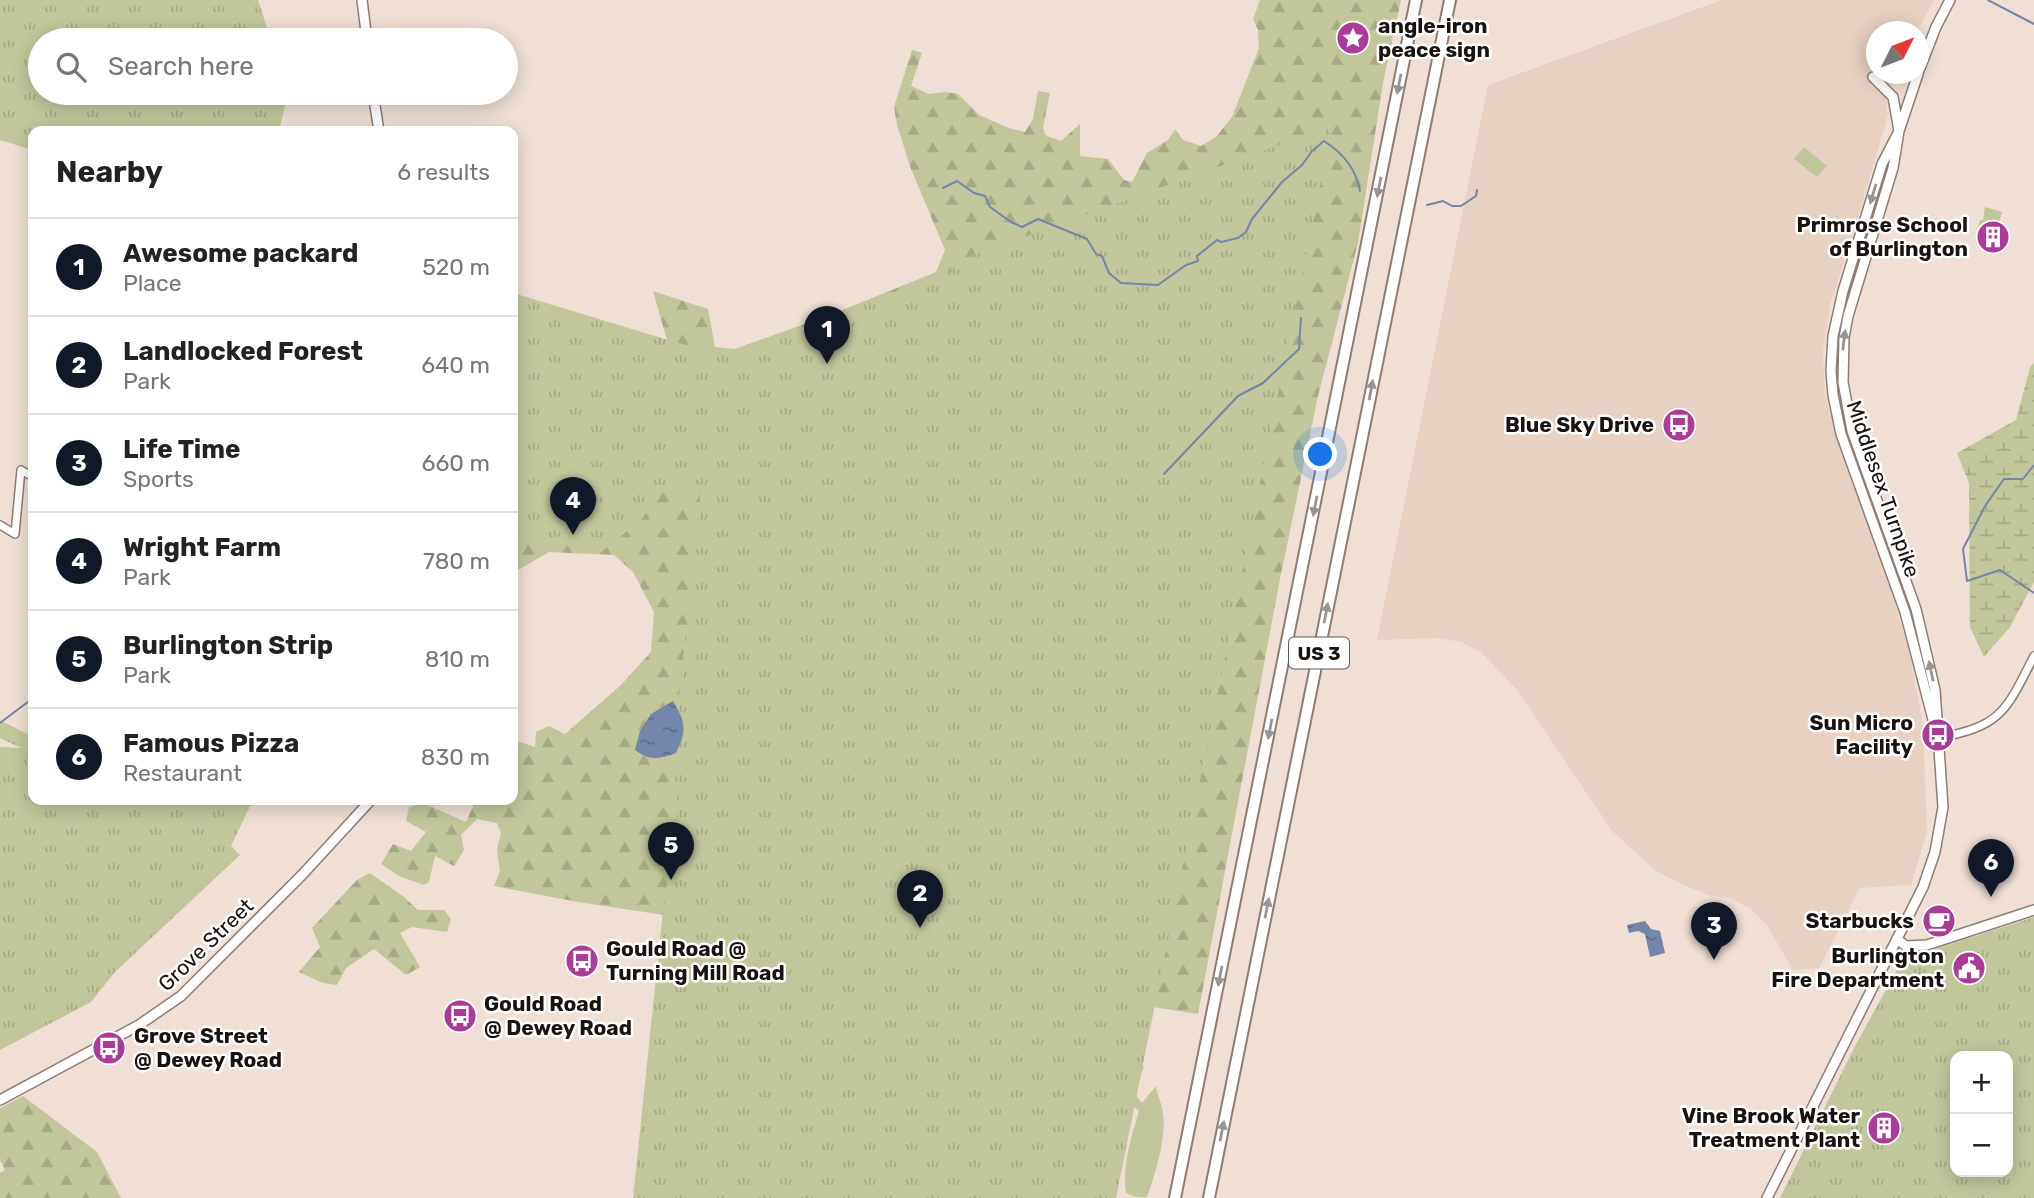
<!DOCTYPE html>
<meta charset="utf-8">
<style>
body{margin:0;font-family:Rubik,sans-serif;background:#f6f6f6;color:#222}
.controls{position:absolute;right:21px;bottom:21px;display:grid;overflow:hidden;border-radius:14px;box-shadow:0 4px 18px #0003}
.controls button{width:63px;height:63px;display:grid;place-items:center;padding:0;border:0;border-bottom:2px solid #e0e0e0;background:#fff;color:#222;font:35px sans-serif}
.compass{position:absolute;left:1866px;top:21px;width:63px;height:63px;border-radius:50%;background:#fff;box-shadow:0 4px 18px #0003;rotate:48deg}
.you{position:absolute;left:1321px;top:455px;width:24px;height:24px;margin:-18px;border:5px solid #fff;border-radius:50%;background:#1a73e8;box-shadow:0 0 0 10px #1a73e833}
.badge{display:grid;place-items:center;width:46px;height:46px;border-radius:50%;background:#111827;color:#fff;font-size:23px;font-weight:700}
.pin{position:absolute;translate:-50% -58px;filter:drop-shadow(0 2px 4px #0008)}
.pin::after{content:'';position:absolute;top:37px;width:24px;height:21px;background:inherit;clip-path:polygon(0 0,100% 0,50% 100%)}
.list{margin:0;padding:0;list-style:none}
h2{display:flex;justify-content:space-between;align-items:center;height:91px;margin:0;padding:0 28px;font-size:30px}
h2 small{font-size:23px;font-weight:400;color:#767676}
.list li{display:grid;grid-template-columns:46px 1fr auto;gap:21px;align-items:center;box-sizing:border-box;height:98px;padding:0 28px;border-top:2px solid #e0e0e0}
.list b{display:block;font-size:26px;white-space:nowrap}
.list p{margin:0;font-size:23px;white-space:nowrap;color:#767676}
.list em{font-size:23px;font-style:normal;color:#767676}
.icon{flex:none;width:38px;height:38px;fill:none;stroke:currentColor;stroke-width:2;stroke-linecap:round;stroke-linejoin:round}
.map{position:relative;flex:none;width:2034px;height:1198px;overflow:hidden}
.search{position:absolute;background:#fff;box-shadow:0 4px 18px #0003;left:28px;top:28px;width:490px;height:77px;display:flex;align-items:center;gap:18px;box-sizing:border-box;padding:0 24px;border-radius:38px;color:#767676;font-size:26px}
.panel{position:absolute;background:#fff;box-shadow:0 4px 18px #0003;left:28px;top:126px;width:490px;height:679px;border-radius:14px}
.map>svg:first-child{display:block}
.built{fill:#e7d1c3}
.green{fill:#c1c79b}
.forest{fill:url(#forest-firs)}
.wetland{fill:url(#wetland-marsh)}
.park{fill:url(#park-tufts);fill-rule:evenodd}
.water{fill:url(#water-ripples)}
.lines{fill:none;stroke-linecap:round;stroke-linejoin:round}
.stream{stroke:#7386ab;stroke-width:2}
.minor-casing{stroke:#8c7e75;stroke-width:10}
.major-casing{stroke:#8c7e75;stroke-width:12}
.highway-casing{stroke:#8c7e75;stroke-width:14}
.minor{stroke:#fff;stroke-width:7}
.major{stroke:#fff;stroke-width:9}
.highway{stroke:#fff;stroke-width:10}
.oneway{fill:#979593}
.labels{text-anchor:middle;stroke-width:5;stroke-linejoin:round;paint-order:stroke}
.shield{fill:#fff;stroke:#5d5a58;stroke-width:2}
.shield-label{font-size:19px;font-weight:bold;fill:#181310}
.poi-label{font-size:21px;font-weight:bold;fill:#181310;stroke:#fff;text-anchor:end}
.street-label{font-size:21px;fill:#181310;stroke:#fff}
</style>
<div class="map">
<svg width="2034" height="1198" viewBox="0 0 2034 1198">
<defs>
<pattern id="forest-firs" width="22" height="20" patternUnits="userSpaceOnUse" patternTransform="scale(1.75)"><rect width="22" height="20" fill="#c1c79b"/><path d="M5 1l3.5 6h-7zM16 11l3.5 6h-7z" fill="#a5aa84"/></pattern>
<pattern id="wetland-marsh" width="20" height="14" patternUnits="userSpaceOnUse" patternTransform="scale(1.75)"><rect width="20" height="14" fill="#c1c79b"/><path d="M1 5h8M5 5V1M11 12h8M15 12V8" fill="none" stroke="#a5aa84"/></pattern>
<pattern id="park-tufts" width="24" height="20" patternUnits="userSpaceOnUse" patternTransform="scale(1.75)"><rect width="24" height="20" fill="#c1c79b"/><path d="M3 7l-1-3M5 7V3M7 7l1-3M15 17l-1-3M17 17v-4M19 17l1-3" fill="none" stroke="#a5aa84"/></pattern>
<pattern id="water-ripples" width="26" height="14" patternUnits="userSpaceOnUse" patternTransform="scale(1.75)"><rect width="26" height="14" fill="#7386ab"/><path d="M2 4q2-2 4 0t4 0M15 11q2-2 4 0t4 0" fill="none" stroke="#5d6c8a"/></pattern>
</defs>
<rect width="100%" height="100%" fill="#efdfd5"/>
<path class="built" d="M1722 0H1934L1917 31 1876 32V65L1870 84 1884 94 1887 102 1886 110 1889 112 1851 241 1830 305 1823 351 1825 396 1841 452 1886 575 1909 651 1923 725 1927 832 1911 885 1860 888 1819 968 1793 970 1767 925 1750 908 1730 898 1709 895 1684 885 1656 871 1612 831 1519 692 1481 652 1461 642 1439 638 1377 640 1488 85Z"/>
<path class="green" d="M1804 147 1827 166 1817 177 1794 159Z
M1985 207 2002 212 1996 232 1978 226 1980 220H1983Z
M1132 1053 1144 1067 1137 1083 1136 1096 1142 1103 1156 1086C1157 1096 1162 1103 1163 1113 1167 1136 1155 1175 1147 1197 1138 1198 1134 1197 1126 1193 1122 1165 1131 1138 1139 1111L1132 1106Z"/>
<path class="forest" d="M1260 0H1401L1383 83 1358 243 1318 396 1280 579 1198 1014 1081 996 750 928 578 902 494 886 500 871 497 850 501 833 497 823 477 819 461 835 464 850 454 866 435 856 429 882 424 885 399 876 381 864 393 844 411 851 426 832 406 821 409 807 423 803 466 822 475 802 471 800H513V740L535 747 536 732 549 726 565 734 621 685 651 652 654 612 633 572 614 555 549 552 520 569 513 568V519L668 344 653 291 708 309 715 347 744 350 936 272 945 250 911 169 897 125 894 107 912 50 922 53 911 86 929 94 945 92 958 94 979 115 1009 128 1025 132 1033 119 1038 91 1050 93 1043 127 1045 135 1061 141 1080 124V156L1108 159 1124 180 1132 182 1147 153 1168 140 1175 129 1183 140 1201 146 1216 137 1232 117 1259 48 1258 30 1253 19Z
M370 873 404 897 418 910H444L451 919 447 932 412 927 400 933 420 967 406 975 374 949 346 968 337 985 323 983 299 972 320 947 312 928 357 880Z
M23 1096 97 1152 121 1198H0V1173L5 1170 0 1160V1108Z"/>
<path class="wetland" d="M2034 363V582L2010 627 1984 657 1970 627 1969 483 1957 453 2016 420 2030 367Z"/>
<path class="park" d="M0 0H258L271 40H40V93H288L279 131H33V150L0 140Z
M1332 126 1116 1198H633L662 920 681 783 670 780 701 489 689 491 677 485 659 493 642 519 600 553 513 533V293L718 355 952 271 949 264Z
M0 720 33 737V800H253L231 846 240 855 115 972 91 1002 0 1050V747L21 748 0 738Z
M2034 917V1198H1780L1855 1046 1897 970 1920 954ZM2008 1056V1172H1955V1056Z"/>
<path class="water" d="M673 701C686 723 687 730 676 753 660 759 649 761 635 750L640 731 651 714Z
M1645 921 1651 929 1660 931 1665 953 1650 957 1645 934 1638 931 1629 933 1627 925Z"/>
<g class="lines">
<path class="stream" d="M1988 0 2034 24
M943 188 957 181 974 193 985 196 990 207 1011 222 1022 227 1038 219 1087 239 1096 254 1102 256 1109 273 1121 283 1158 285 1186 265 1198 261 1197 256 1217 240 1221 242 1238 238 1246 232 1252 219 1282 182 1302 165 1312 151 1324 141C1343 153 1356 168 1360 191
M1427 205 1443 201 1452 206H1461L1476 196 1477 190
M2034 465 2023 479H2004L1985 506 1963 549 1967 581 2000 570 2034 593
M1164 474 1238 396 1263 383 1299 349 1301 318
M0 723 33 698"/>
<defs>
<path id="minor" d="M0 525 15 534 21 470 33 477
M1938 738C2002 726 2006 711 2034 656"/>
<path id="major" d="M362 0 367 40
M1918 73 1936 27 1950 0
M1918 74 1899 131 1882 164 1843 291 1833 336 1831 371 1833 395 1841 434 1905 612 1936 731
M373 93 379 131
M1898 940 1906 946 1927 945 2034 910
M0 1100 139 1025 181 996 302 875 371 800
M1767 1198 1923 887 1935 852 1943 807 1935 690 1916 609 1852 431 1843 382 1844 338 1848 316 1893 168 1899 131 1893 97 1873 77"/>
<path id="highway" d="M1175 1198 1416 0
M1209 1198 1450 0"/>
</defs>
<use href="#minor" class="minor-casing"/>
<use href="#major" class="major-casing"/>
<use href="#highway" class="highway-casing"/>
<use href="#minor" class="minor"/>
<use href="#major" class="major"/>
<use href="#highway" class="highway"/>
</g>
<defs><path id="oneway-solid" d="M-6-.8H1V-3.2L6.5 0L1 3.2V.8H-6Z" transform="scale(1.75)"/></defs>
<g class="oneway">
<use href="#oneway-solid" transform="translate(1399 84) rotate(101)"/>
<use href="#oneway-solid" transform="translate(1379 187) rotate(101)"/>
<use href="#oneway-solid" transform="translate(1873 194) rotate(107)"/>
<use href="#oneway-solid" transform="translate(1844 340) rotate(-83)"/>
<use href="#oneway-solid" transform="translate(1371 390) rotate(-79)"/>
<use href="#oneway-solid" transform="translate(1315 506) rotate(101)"/>
<use href="#oneway-solid" transform="translate(1326 613) rotate(-79)"/>
<use href="#oneway-solid" transform="translate(1931 671) rotate(-102)"/>
<use href="#oneway-solid" transform="translate(1270 729) rotate(101)"/>
<use href="#oneway-solid" transform="translate(1267 908) rotate(-79)"/>
<use href="#oneway-solid" transform="translate(1220 976) rotate(101)"/>
<use href="#oneway-solid" transform="translate(1222 1131) rotate(-79)"/>
</g>
<defs>
<symbol id="sight-disc" viewBox="-11 -11 22 22"><circle r="9.5" fill="#ab3b98" stroke="#fff"/><path d="M0-6L1.8-2.2L6-1.7L2.9 1.2L3.7 5.4L0 3.3L-3.7 5.4L-2.9 1.2L-6-1.7L-1.8-2.2Z" fill="#fff"/></symbol>
<symbol id="building-disc" viewBox="-11 -11 22 22"><circle r="9.5" fill="#ab3b98" stroke="#fff"/><path d="M-4-6H4V6H1V3H-1V6H-4ZM-2.5-4.3h1.7v1.8h-1.7ZM.8-4.3h1.7v1.8H.8ZM-2.5-1h1.7V.8h-1.7ZM.8-1h1.7V.8H.8Z" fill="#fff"/></symbol>
<symbol id="bus-disc" viewBox="-11 -11 22 22"><circle r="9.5" fill="#ab3b98" stroke="#fff"/><path d="M-5-6H5V4H4V6H2V4H-2V6H-4V4H-5ZM-3.5-4V0h7V-4ZM-3.5 1.2v1.5H-2V1.2ZM2 1.2v1.5H3.5V1.2Z" fill="#fff"/></symbol>
<symbol id="cafe-disc" viewBox="-11 -11 22 22"><circle r="9.5" fill="#ab3b98" stroke="#fff"/><path d="M-5.5-4.5H6V0H3Q3 3.5 0 3.5H-2.5Q-5.5 3.5-5.5 0ZM3-3.2v2h1.7v-2ZM-6 4.5H4V6H-6Z" fill="#fff"/></symbol>
<symbol id="civic-disc" viewBox="-11 -11 22 22"><circle r="9.5" fill="#ab3b98" stroke="#fff"/><path d="M-.6-6.5H3V-4.5H.6V-3L4-1V1h2V6H-6V1h2V-1L-.6-3ZM-1.2 2.5V6h2.4V2.5Z" fill="#fff"/></symbol>
</defs>
<g fill-rule="evenodd">
<use href="#sight-disc" x="1334" y="19" width="38" height="38"/>
<use href="#building-disc" x="1974" y="218" width="38" height="38"/>
<use href="#bus-disc" x="1660" y="406" width="38" height="38"/>
<use href="#bus-disc" x="1919" y="716" width="38" height="38"/>
<use href="#cafe-disc" x="1920" y="902" width="38" height="38"/>
<use href="#bus-disc" x="563" y="942" width="38" height="38"/>
<use href="#civic-disc" x="1950" y="949" width="38" height="38"/>
<use href="#bus-disc" x="441" y="997" width="38" height="38"/>
<use href="#bus-disc" x="90" y="1029" width="38" height="38"/>
<use href="#building-disc" x="1865" y="1109" width="38" height="38"/>
</g>
<g class="labels">
<rect class="shield" x="1289" y="637.5" width="60" height="31" rx="5"/>
<g class="shield-label">
<text x="1319" y="660">US 3</text>
</g>
<g class="poi-label">
<text x="1378" y="33" text-anchor="start">angle-iron<tspan x="1378" dy="24">peace sign</tspan></text>
<text x="1968" y="232">Primrose School<tspan x="1968" dy="24">of Burlington</tspan></text>
<text x="1654" y="432">Blue Sky Drive</text>
<text x="1913" y="730">Sun Micro<tspan x="1913" dy="24">Facility</tspan></text>
<text x="1914" y="928">Starbucks</text>
<text x="606" y="956" text-anchor="start">Gould Road @<tspan x="606" dy="24">Turning Mill Road</tspan></text>
<text x="1944" y="963">Burlington<tspan x="1944" dy="24">Fire Department</tspan></text>
<text x="484" y="1011" text-anchor="start">Gould Road<tspan x="484" dy="24">@ Dewey Road</tspan></text>
<text x="134" y="1043" text-anchor="start">Grove Street<tspan x="134" dy="24">@ Dewey Road</tspan></text>
<text x="1860" y="1123">Vine Brook Water<tspan x="1860" dy="24">Treatment Plant</tspan></text>
</g>
<g class="street-label">
<text transform="translate(1883 489) rotate(71)" y="7">Middlesex Turnpike</text>
<text transform="translate(206 945) rotate(-44)" y="7">Grove Street</text>
</g>
</g>
</svg>
<div class="controls">
<button>+</button>
<button>−</button>
</div>
<svg class="compass" viewBox="-18 -18 36 36"><path d="M0-13l5 13h-10z" fill="#e53935"/><path d="M0 13l5-13h-10z" fill="#767676"/></svg>
<div class="you"></div>
<div class="pin badge" style="left:827px;top:364px">1</div>
<div class="pin badge" style="left:920px;top:928px">2</div>
<div class="pin badge" style="left:1714px;top:960px">3</div>
<div class="pin badge" style="left:573px;top:535px">4</div>
<div class="pin badge" style="left:671px;top:880px">5</div>
<div class="pin badge" style="left:1991px;top:897px">6</div>
<div class="search"><svg class="icon" aria-label="search" viewBox="0 0 24 24"><circle cx="10" cy="10" r="6"/><path d="M15 15l6 6"/></svg>Search here</div>
<section class="panel">
<h2>Nearby<small>6 results</small></h2>
<ul class="list">
<li><span class="badge">1</span><div><b>Awesome packard</b><p>Place</p></div><em>520 m</em></li>
<li><span class="badge">2</span><div><b>Landlocked Forest</b><p>Park</p></div><em>640 m</em></li>
<li><span class="badge">3</span><div><b>Life Time</b><p>Sports</p></div><em>660 m</em></li>
<li><span class="badge">4</span><div><b>Wright Farm</b><p>Park</p></div><em>780 m</em></li>
<li><span class="badge">5</span><div><b>Burlington Strip</b><p>Park</p></div><em>810 m</em></li>
<li><span class="badge">6</span><div><b>Famous Pizza</b><p>Restaurant</p></div><em>830 m</em></li>
</ul>
</section>
</div>
